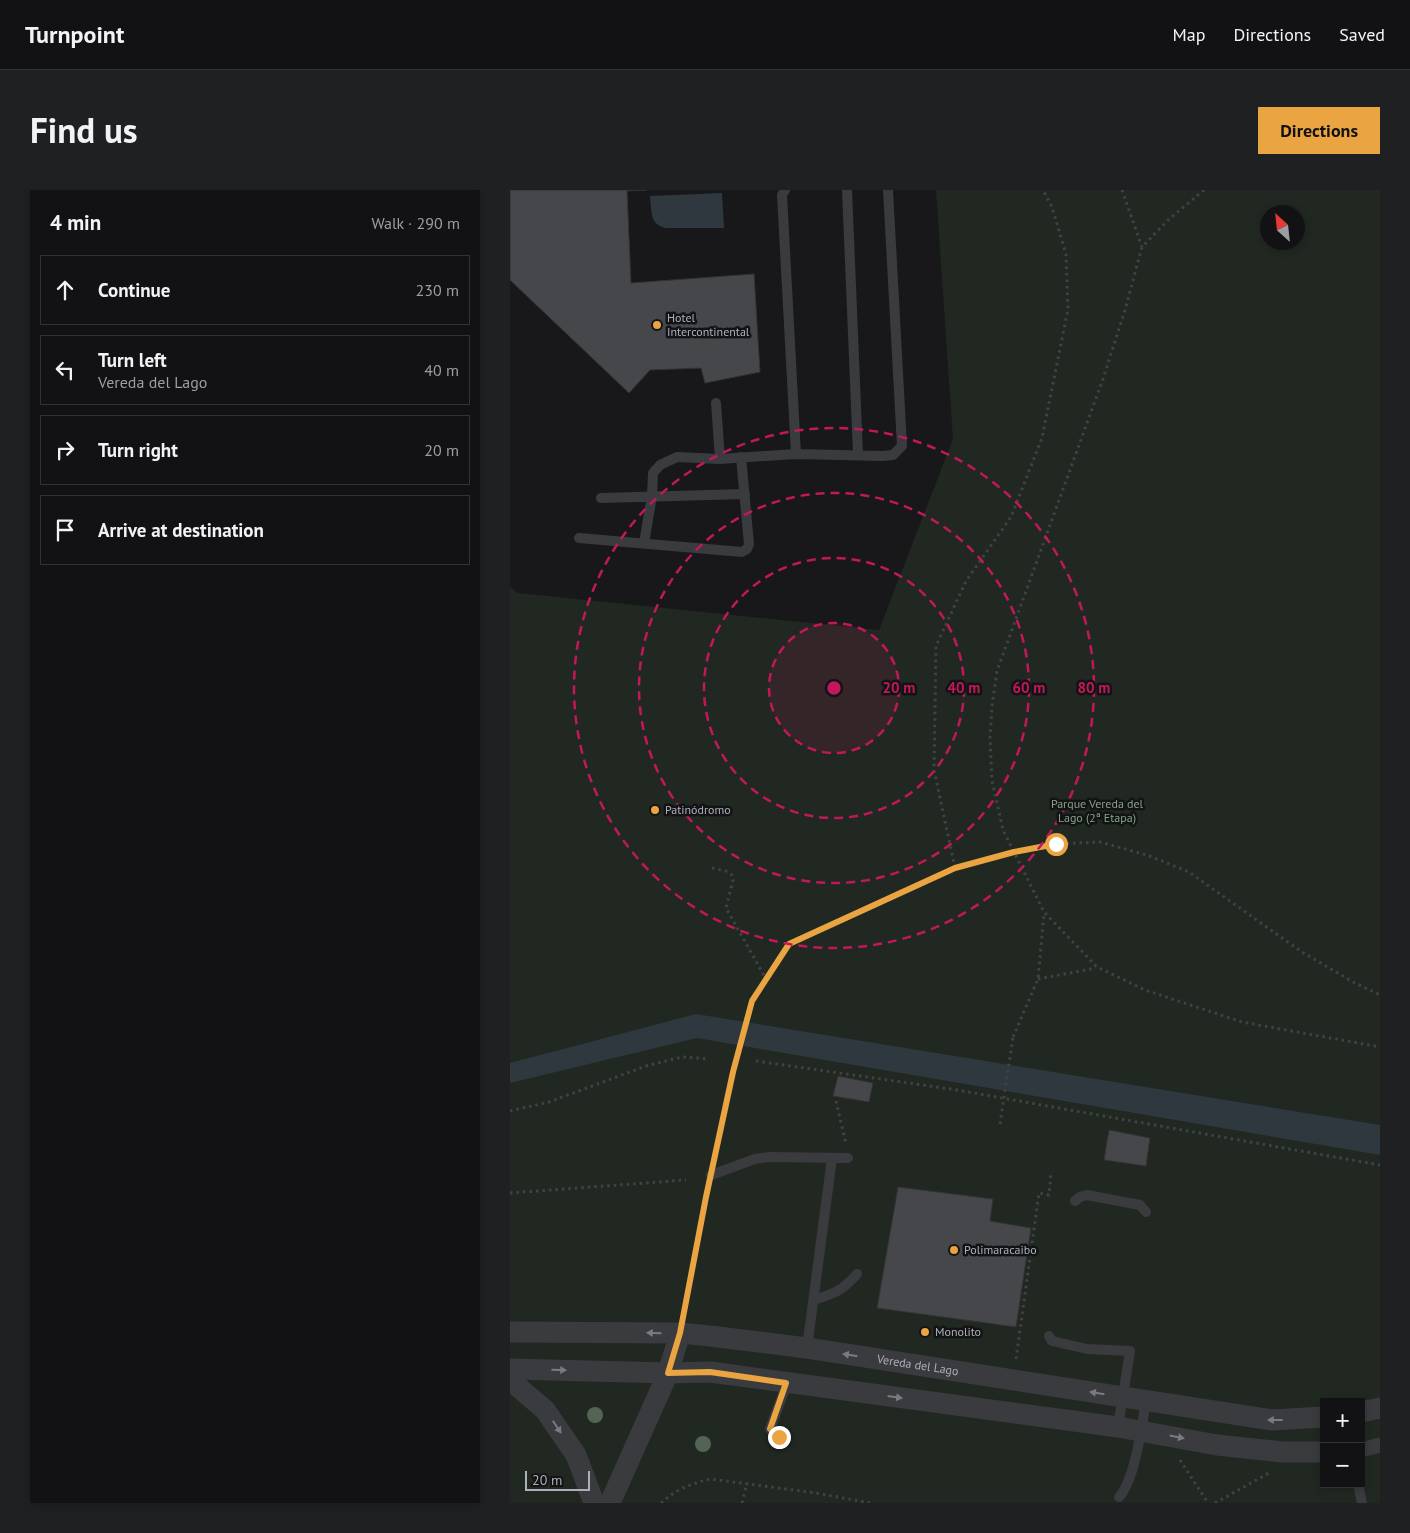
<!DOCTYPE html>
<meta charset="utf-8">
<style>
body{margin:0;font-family:"PT Sans",sans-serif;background:#1f2022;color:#f1f3f6}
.controls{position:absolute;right:15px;bottom:15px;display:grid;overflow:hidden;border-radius:0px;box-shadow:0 2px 8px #0003}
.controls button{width:45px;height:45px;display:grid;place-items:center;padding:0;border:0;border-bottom:1px solid #313234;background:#121214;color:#f1f3f6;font:25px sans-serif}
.compass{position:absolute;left:750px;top:15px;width:45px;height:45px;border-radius:50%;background:#121214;box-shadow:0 2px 8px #0003;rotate:333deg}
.scale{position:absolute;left:15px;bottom:12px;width:65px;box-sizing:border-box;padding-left:5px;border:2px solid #abb1b9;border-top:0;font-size:14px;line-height:18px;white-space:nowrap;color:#abb1b9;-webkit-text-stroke:4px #131315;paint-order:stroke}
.stop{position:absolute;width:15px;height:15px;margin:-11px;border:4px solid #eaa441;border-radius:50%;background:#fff}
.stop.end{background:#eaa441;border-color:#fff;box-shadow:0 1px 5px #0008}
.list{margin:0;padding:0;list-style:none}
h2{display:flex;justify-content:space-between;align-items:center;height:65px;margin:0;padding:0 20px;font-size:21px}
h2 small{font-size:16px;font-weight:400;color:#9c9ea0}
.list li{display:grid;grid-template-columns:32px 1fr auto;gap:15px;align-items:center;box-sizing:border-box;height:70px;margin:0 10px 10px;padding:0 10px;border:1px solid #313234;border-radius:0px}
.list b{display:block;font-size:19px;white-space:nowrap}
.list p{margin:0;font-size:16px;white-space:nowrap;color:#9c9ea0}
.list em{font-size:16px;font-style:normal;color:#9c9ea0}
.icon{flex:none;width:28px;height:28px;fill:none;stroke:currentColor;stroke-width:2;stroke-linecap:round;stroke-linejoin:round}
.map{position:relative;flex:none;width:870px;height:1313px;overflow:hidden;border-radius:0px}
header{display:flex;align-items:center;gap:30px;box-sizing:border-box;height:70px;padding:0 25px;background:#121214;border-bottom:1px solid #313234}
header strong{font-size:24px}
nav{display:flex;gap:28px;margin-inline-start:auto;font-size:18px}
.intro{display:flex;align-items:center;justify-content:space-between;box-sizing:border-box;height:120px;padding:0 30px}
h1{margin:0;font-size:35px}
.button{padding:12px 22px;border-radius:0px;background:#eaa441;color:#111;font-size:18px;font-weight:700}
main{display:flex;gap:30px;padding:0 30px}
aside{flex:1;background:#121214;border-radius:0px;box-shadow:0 2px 8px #0003}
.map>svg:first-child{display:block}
.green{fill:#202821;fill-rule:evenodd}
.water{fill:#2f383e}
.building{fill:#45474a;stroke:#323336}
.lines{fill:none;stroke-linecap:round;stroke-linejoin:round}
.path{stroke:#404246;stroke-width:3;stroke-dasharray:2.5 4;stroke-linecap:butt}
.service{stroke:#3a3b3f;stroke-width:10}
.pedestrian{stroke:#3a3b3f;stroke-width:15}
.minor{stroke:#3a3b3f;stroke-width:21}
.path-bridge{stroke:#404246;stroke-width:3;stroke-dasharray:2.5 4;stroke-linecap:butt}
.tree{fill:#536454}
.oneway{fill:#787c82}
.route{stroke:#eaa441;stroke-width:6}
.ring{fill:none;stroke:#c2185b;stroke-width:2.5;stroke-dasharray:9 6}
.poi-dot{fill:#eaa441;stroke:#131315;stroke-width:2}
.labels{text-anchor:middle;stroke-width:5;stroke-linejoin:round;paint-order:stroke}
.poi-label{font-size:12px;fill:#abb1b9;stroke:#131315;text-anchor:start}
.park-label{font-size:12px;fill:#84a383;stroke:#131315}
.street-label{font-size:12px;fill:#abb1b9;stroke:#131315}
.centre{fill:#c2185b;stroke:#131315;stroke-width:2.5}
.ring-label{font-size:15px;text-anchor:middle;font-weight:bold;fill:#c2185b;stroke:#131315;stroke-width:5;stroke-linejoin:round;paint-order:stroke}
</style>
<header>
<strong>Turnpoint</strong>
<nav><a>Map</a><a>Directions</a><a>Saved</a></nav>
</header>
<div class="intro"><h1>Find us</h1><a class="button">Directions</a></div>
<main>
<aside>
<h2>4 min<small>Walk · 290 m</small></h2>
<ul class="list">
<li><svg class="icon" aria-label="ahead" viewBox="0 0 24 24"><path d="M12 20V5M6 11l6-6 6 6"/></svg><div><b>Continue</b></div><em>230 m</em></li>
<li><svg class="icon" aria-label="left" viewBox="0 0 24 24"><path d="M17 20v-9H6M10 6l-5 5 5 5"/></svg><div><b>Turn left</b><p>Vereda del Lago</p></div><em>40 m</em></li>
<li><svg class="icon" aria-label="right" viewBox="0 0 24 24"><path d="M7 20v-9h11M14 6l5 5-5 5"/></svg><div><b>Turn right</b></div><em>20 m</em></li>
<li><svg class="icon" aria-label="arrive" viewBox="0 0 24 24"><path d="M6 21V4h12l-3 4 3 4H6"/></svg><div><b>Arrive at destination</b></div></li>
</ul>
</aside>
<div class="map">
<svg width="870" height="1313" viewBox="0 0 870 1313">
<rect width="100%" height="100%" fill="#18181a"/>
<path class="green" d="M426 0H870V1313H0V397L8 403 369 440 443 249ZM758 22H788V52H758ZM814 1212H851V1294H814Z"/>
<path class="water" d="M212 3 214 38H156C139 34 142 22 140 6Z
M186 824 870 935V965L187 848 0 893V873Z"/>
<path class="building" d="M0 0H137L117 1 121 93 244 84 250 182 195 193 191 178 140 180 119 203 0 90Z
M328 886 363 893 359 912 323 906Z
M599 940 640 948 636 976 594 970Z
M388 997 483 1009 480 1031 521 1038 506 1137 367 1118Z"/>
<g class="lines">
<path class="path" d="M612 0 632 57
M694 0 658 30 632 57 615 120 593 189 487 481 482 516 480 547 482 591 493 640 534 722 587 777 635 800 732 832 870 857
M202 678 216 681 222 685 223 690 216 718 256 789
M445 678 424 580 426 456 456 391 501 327 532 248 558 119 556 64 542 17 533 0
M528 789 586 778
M503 847 528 789 534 723
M246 871 447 900 870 975
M326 911 336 954
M0 921 39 912 136 876 172 867 198 869
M204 968 223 882 242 811 279 754 445 678 504 662 546 654 590 652 637 665 679 682 792 762 843 792 870 805
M0 1003 176 990
M174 1123 198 999
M506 1169 529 1003 539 1005 541 984
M670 1270 698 1313
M151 1313C165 1300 182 1293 201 1289L306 1303 361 1313
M232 1313 237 1293
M705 1313 759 1283"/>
<path class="service" d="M275 0 272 5 286 264 373 266 383 265 392 256 378 0
M337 0 348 264
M206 213 210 269
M91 308 235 304
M69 348 232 362 237 359 239 354 231 267
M134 353 142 306 143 283 150 275 167 267 210 269 286 264
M201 985 245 969 260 967 338 968
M565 1011 570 1007 577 1005 630 1015 636 1022
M304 1110C325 1103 332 1101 347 1084
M539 1146 542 1151 577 1159 620 1161 608 1237
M297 1158 322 968
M269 1247 260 1239 277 1193
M848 1294 852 1313
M609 1307C625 1290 632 1235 636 1211"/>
<path class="pedestrian" d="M851 1260 870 1255"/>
<g class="minor">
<path id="s1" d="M0 1142 170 1143 200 1146 297 1158 762 1230 814 1227"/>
<path d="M0 1179 158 1183 200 1182 608 1237 707 1255 773 1262H814"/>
<path d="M0 1190 35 1220 66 1265 84 1313"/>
<path d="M851 1222 870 1218"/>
<path d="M100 1313 158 1183 170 1143"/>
</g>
<path class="path-bridge" d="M490 934 503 847"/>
</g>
<g class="tree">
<circle cx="85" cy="1225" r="8"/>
<circle cx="193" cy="1254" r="8"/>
</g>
<defs><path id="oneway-solid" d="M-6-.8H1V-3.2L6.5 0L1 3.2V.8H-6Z" transform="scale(1.25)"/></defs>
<g class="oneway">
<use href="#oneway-solid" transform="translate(144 1143) rotate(-179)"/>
<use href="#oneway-solid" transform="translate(340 1165) rotate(-171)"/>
<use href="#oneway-solid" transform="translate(49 1180) rotate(2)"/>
<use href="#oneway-solid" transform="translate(587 1203) rotate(-171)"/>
<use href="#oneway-solid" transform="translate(385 1207) rotate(8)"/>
<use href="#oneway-solid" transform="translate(765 1230) rotate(-180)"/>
<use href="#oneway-solid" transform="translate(47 1237) rotate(56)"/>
<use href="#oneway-solid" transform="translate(667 1247) rotate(11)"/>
</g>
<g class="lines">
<path class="route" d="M269 1247 260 1239 276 1193 200 1182 158 1183 170 1143 196 1007 223 882 242 811 279 754 445 678 504 662 546 654"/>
</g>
<circle cx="324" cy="498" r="65" fill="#c2185b" fill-opacity=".12"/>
<g class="ring">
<circle cx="324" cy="498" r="65"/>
<circle cx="324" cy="498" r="130"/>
<circle cx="324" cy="498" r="195"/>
<circle cx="324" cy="498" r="260"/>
</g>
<g class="poi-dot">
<circle cx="147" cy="135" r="5"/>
<circle cx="145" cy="620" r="5"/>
<circle cx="444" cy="1060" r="5"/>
<circle cx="415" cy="1142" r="5"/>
</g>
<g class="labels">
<g class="poi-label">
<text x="157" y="132">Hotel<tspan x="157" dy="14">Intercontinental</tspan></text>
<text x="155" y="624">Patinódromo</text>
<text x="454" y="1064">Polimaracaibo</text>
<text x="425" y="1146">Monolito</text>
</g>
<g class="park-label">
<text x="587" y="618">Parque Vereda del<tspan x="587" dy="14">Lago (2ª Etapa)</tspan></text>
</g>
<g class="street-label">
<text dy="4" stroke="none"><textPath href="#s1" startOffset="410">Vereda del Lago</textPath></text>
</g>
</g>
<circle cx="324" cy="498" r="8" class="centre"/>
<g class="ring-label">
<text x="389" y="503">20 m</text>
<text x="454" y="503">40 m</text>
<text x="519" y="503">60 m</text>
<text x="584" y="503">80 m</text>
</g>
</svg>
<div class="controls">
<button>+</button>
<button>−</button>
</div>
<svg class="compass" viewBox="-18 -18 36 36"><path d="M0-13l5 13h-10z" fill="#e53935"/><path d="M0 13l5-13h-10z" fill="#9c9ea0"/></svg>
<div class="scale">20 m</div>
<div class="stop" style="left:546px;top:654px"></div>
<div class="stop end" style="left:269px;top:1247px"></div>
</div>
</main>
